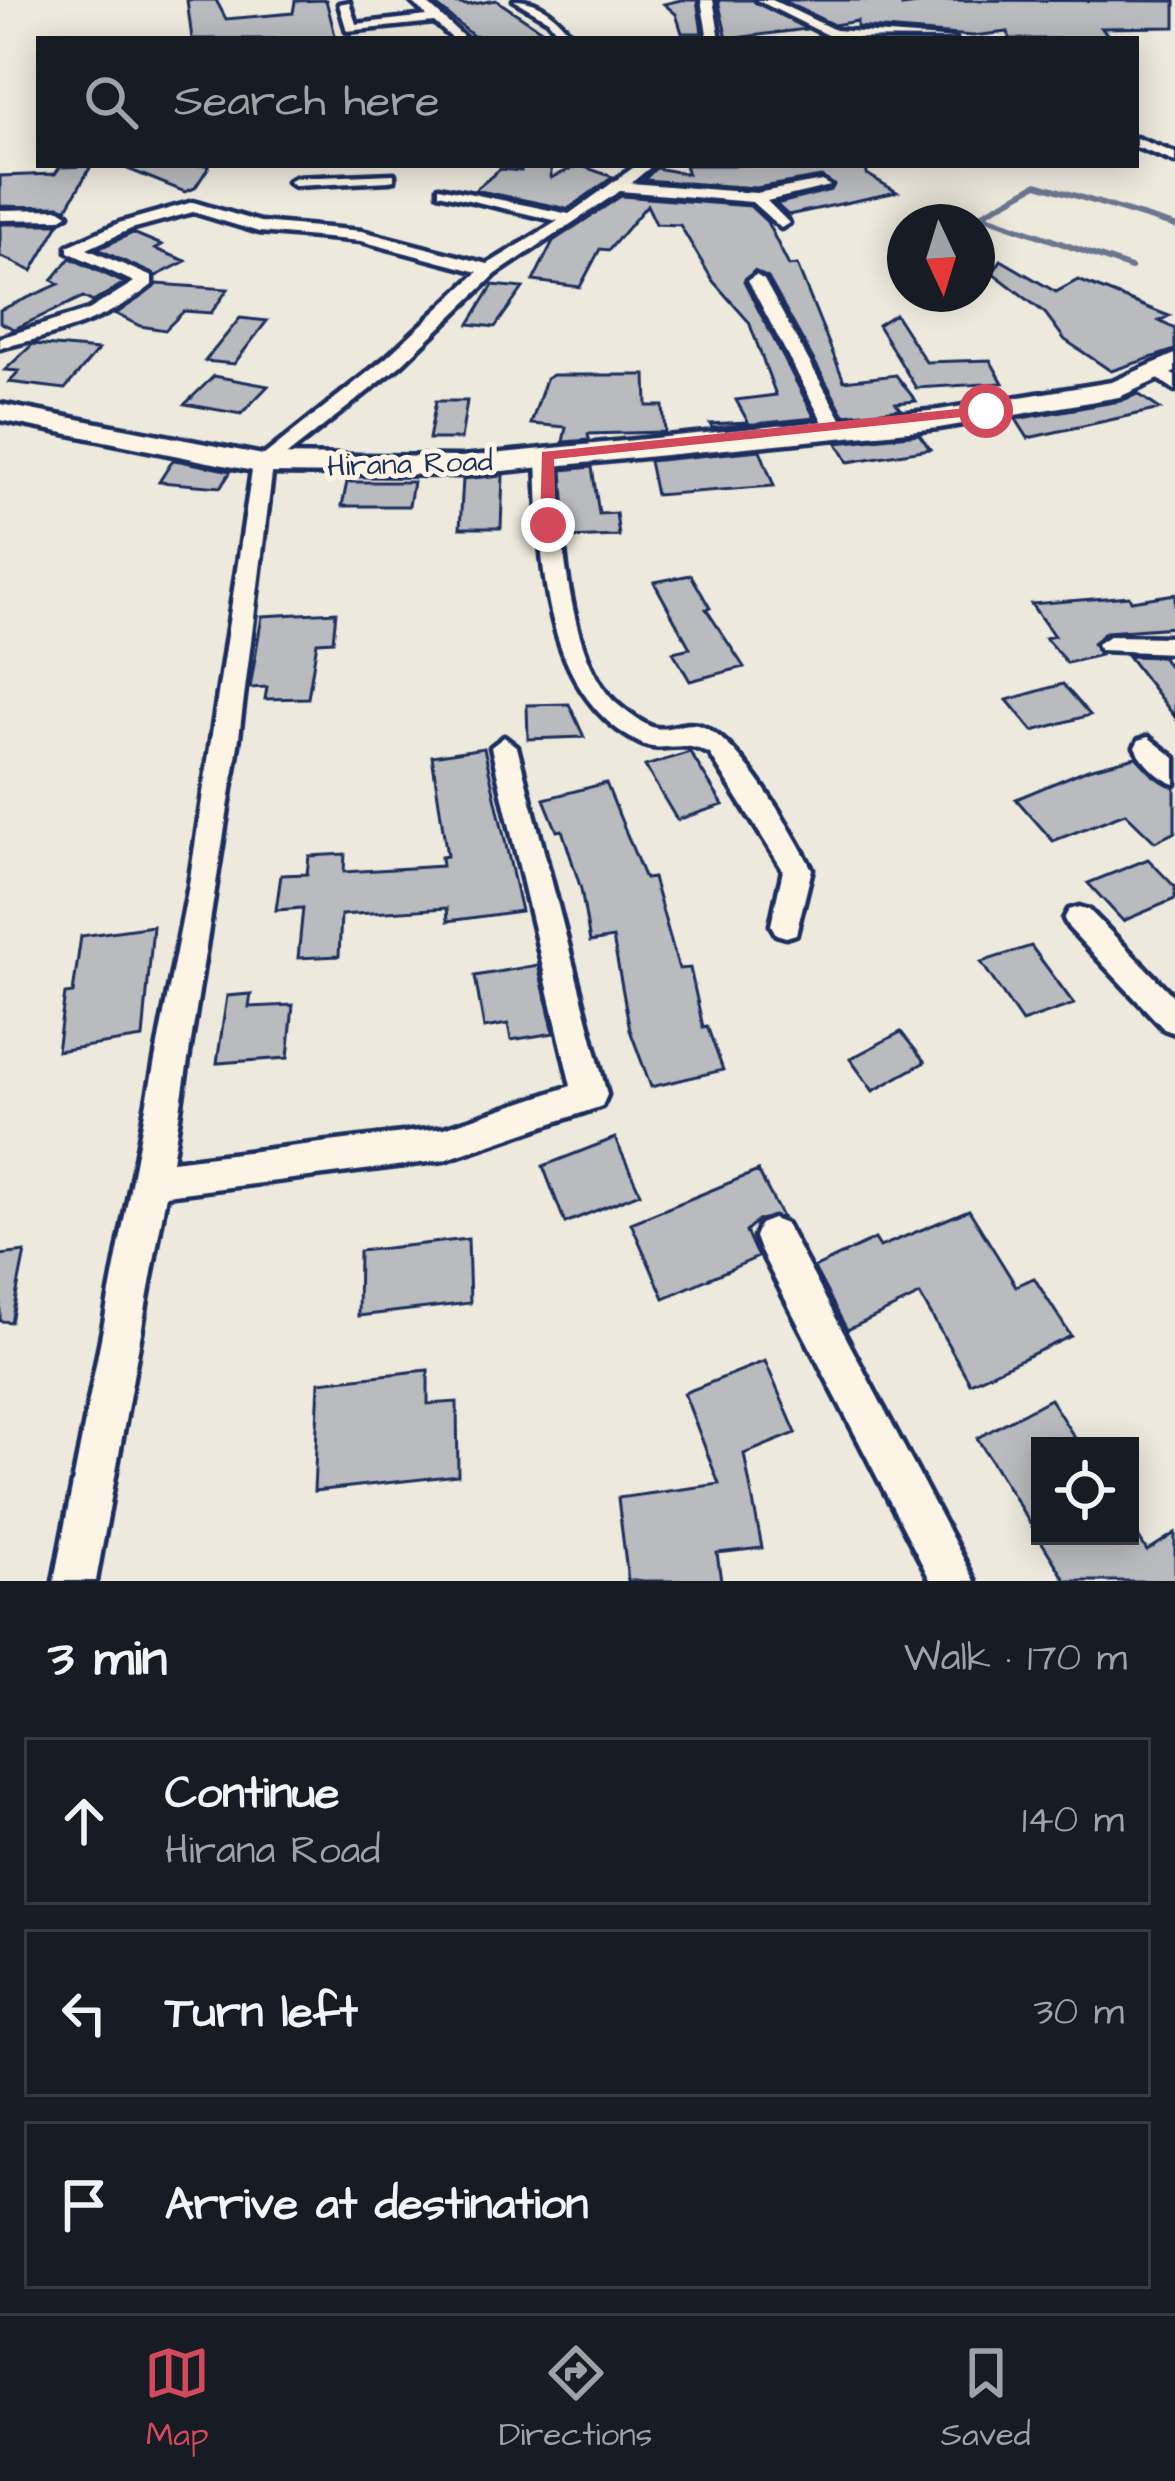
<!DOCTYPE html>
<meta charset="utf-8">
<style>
body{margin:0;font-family:"Architects Daughter",sans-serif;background:#242831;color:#f1f3f6}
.controls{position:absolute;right:36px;bottom:36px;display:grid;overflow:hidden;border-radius:0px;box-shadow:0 6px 30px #0003}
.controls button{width:108px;height:108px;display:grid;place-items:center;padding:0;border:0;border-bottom:3px solid #363941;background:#171b24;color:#f1f3f6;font:60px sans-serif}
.compass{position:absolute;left:887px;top:204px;width:108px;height:108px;border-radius:50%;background:#171b24;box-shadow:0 6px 30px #0003;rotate:176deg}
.stop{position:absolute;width:36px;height:36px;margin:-27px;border:9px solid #d1495b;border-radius:50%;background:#fff}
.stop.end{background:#d1495b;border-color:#fff;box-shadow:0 3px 12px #0008}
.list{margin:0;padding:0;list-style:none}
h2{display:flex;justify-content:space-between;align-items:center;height:156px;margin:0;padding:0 48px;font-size:51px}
h2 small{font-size:39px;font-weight:400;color:#9ea1a6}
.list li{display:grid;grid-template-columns:78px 1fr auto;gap:36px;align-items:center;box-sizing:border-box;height:168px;margin:0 24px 24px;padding:0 24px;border:3px solid #363941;border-radius:0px}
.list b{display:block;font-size:45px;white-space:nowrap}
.list p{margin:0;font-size:39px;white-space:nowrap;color:#9ea1a6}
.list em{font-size:39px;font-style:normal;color:#9ea1a6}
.icon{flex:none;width:66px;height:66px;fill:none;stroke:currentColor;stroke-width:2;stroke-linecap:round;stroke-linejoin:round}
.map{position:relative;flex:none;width:1175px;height:1581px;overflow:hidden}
.search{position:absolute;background:#171b24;box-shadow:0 6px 30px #0003;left:36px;right:36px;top:36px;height:132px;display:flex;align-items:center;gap:30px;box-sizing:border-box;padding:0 42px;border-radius:0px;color:#9ea1a6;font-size:45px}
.sheet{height:732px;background:#171b24}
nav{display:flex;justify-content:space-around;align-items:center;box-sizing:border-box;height:168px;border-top:3px solid #363941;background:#171b24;font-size:33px;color:#9ea1a6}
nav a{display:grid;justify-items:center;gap:6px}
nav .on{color:#d1495b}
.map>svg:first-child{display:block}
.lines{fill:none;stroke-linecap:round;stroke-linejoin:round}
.stream{stroke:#6c778f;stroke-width:6}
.building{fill:#babbbe;stroke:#1b2f5e;stroke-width:3}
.street-casing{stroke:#1b2f5e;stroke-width:9}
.secondary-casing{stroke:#1b2f5e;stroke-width:9}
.street{fill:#fcf5e5;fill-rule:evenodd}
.secondary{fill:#fcf5e5;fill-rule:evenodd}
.route{fill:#d1495b}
.labels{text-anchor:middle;stroke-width:10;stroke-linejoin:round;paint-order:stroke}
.far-street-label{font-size:30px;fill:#1b2f5e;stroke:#fcf5e5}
</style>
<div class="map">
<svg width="1175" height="1581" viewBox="0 0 1175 1581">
<rect width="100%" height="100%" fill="#eee9dd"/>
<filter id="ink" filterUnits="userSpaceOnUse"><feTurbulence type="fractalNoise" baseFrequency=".00833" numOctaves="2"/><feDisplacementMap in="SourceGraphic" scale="24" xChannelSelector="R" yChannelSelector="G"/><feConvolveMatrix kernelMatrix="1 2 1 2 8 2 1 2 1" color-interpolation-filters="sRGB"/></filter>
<g filter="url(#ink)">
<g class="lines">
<path class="stream" d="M1131 268 981 215 1037 184 1175 226"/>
</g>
<path class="building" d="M187 0H216L226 19 293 13 295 1 326 0 336 39H192Z
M430 0 467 5 496 0 555 39 473 36Z
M681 0H697L702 33H682L676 14 664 4Z
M718 0H753L806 29 727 39Z
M782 0H901L902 6 949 0 1175 1V27L1101 28 1113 39H1010L1008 32 973 36 857 27V21L834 25Z
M118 165H210L195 188 185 192Z
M521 165H551V178L579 165 613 177 568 209 475 190 500 169 521 171Z
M685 165H866L867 174 897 192 788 215 776 204 831 190 834 185 821 177 756 188 644 180 656 168 688 174Z
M91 166 67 208 0 206V176L55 174 60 167Z
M621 196 750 206 767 222 789 266 797 265 844 381 896 375 916 401 896 403 901 409 844 415 768 278 754 271 744 282 815 418 712 428 710 424 748 422 736 400 776 395 749 322 713 281 680 225 656 224 647 205 609 250 600 249 580 287 533 281 553 241Z
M0 224H59L32 271 0 256Z
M133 233 162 245 155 249 186 261 156 276 98 249Z
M70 258 124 283 93 302 83 297 14 329 0 322V310L59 284 52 280Z
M1001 260 1056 292 1078 280 1169 316 1159 321 1175 329V350L1111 371 1065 340 1045 313 993 273Z
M157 284 228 289 211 313 184 311 165 330 140 326 116 314Z
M493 285 523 288 495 327 469 324Z
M895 314 926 362 990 360 1003 383 916 388 878 325Z
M240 318 267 321 234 364 205 361Z
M33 344 98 350 65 389 9 382 19 371 5 370Z
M553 375H646L647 406H663L665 432 588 434 589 440 563 442 566 427 531 424 546 379Z
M214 376 268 386 241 414 185 404Z
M1138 394 1160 409 1028 438 1016 419 1120 401Z
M436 401H467L461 439H429Z
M919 434 930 449 848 462 837 443Z
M760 450 774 486 656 495 649 461Z
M173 460 180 461 231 471 221 487 159 482Z
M592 467 599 514 616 513 619 536 567 538 562 470Z
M503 475 501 528H460L463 479Z
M347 482H413L409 506H342Z
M691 575 710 608 706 609 744 667 690 681 673 652 690 648 654 582Z
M1175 594V627L1106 632 1093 643 1100 655 1067 663 1045 638 1054 636 1031 604 1129 596 1131 601Z
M336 612 333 641 317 642 308 698 265 699 267 687 250 688 262 616Z
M1128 656 1162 657 1175 674V717Z
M1063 684 1090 715 1033 731 1007 700Z
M569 704 584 737 528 739 527 705Z
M484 748 521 911 448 921 447 908 341 915 339 956 298 958 303 908 276 910 281 875 307 874 309 856 345 854 344 872 442 866 441 857 447 856 432 756Z
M690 752 723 805 677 820 645 766Z
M1136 757 1155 777 1175 788V832L1155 842 1125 813 1053 841 1016 799 1088 769Z
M606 783 645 879 653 878 679 969 690 968 703 1027 707 1026 723 1070 651 1087 630 1030 613 938 590 942 581 889 562 830 557 831 544 799Z
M1148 859 1175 887V899L1123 921 1088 883Z
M153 926 143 1038 57 1051 65 994 73 993 81 936Z
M1031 946 1074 1004 1022 1022 981 962Z
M538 965 554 1033 511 1040 508 1024 484 1028 475 976Z
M251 994 249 1007 293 1005 288 1058 217 1063 227 996Z
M901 1032 925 1062 873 1091 850 1059Z
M615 1138 640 1193 565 1223 543 1166Z
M758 1171 782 1217 758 1220 746 1232 758 1257 664 1298 631 1223Z
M969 1210 1016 1286 1034 1278 1071 1336 970 1383 920 1295 847 1330 814 1268 875 1239 880 1247Z
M468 1239 470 1303 358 1316 359 1251Z
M25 1252 11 1322 0 1321V1255Z
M765 1361 796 1433 744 1454 762 1548 717 1553 721 1581H628L618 1498 719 1484 684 1393Z
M428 1370V1404L457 1402 458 1475 314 1491 319 1382Z
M1050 1399 1080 1446H1040V1536H1138L1147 1551 1175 1533V1581H1066L977 1438Z"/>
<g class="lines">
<defs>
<path id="street" d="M410 0H423L466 39H453L434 22 347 31 339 4 349 2 356 24 427 16Z
M514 0C542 0 559 19 575 39H563L548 20Z
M701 0H713L720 39H708Z
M757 0H772L835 30 955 39 833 38Z
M1136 138 1175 153V162L1136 147Z
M637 165H653L631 183 756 193 822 181 830 186 767 201 789 223 781 228 752 202 620 191 496 274 401 365 273 466 238 745 172 1161 444 1128 571 1086 491 747 504 737 517 747 607 1095 602 1106 444 1160 166 1195 96 1581H54L189 885 253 464 387 357 478 272 361 241 259 232 193 212 131 229 87 249 152 277V285C107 321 55 335 0 348V338L89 310 134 282 68 252V246L119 223 193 202 260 222 362 231 488 264 558 221 439 193V187L569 214Z
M394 174V180L389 181 295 186 288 182 295 178Z
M0 210 60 209 68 214 60 219 0 220Z
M756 275 764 280 846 428 843 432 836 434 826 428 748 280Z
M1158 367 1175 376V390L1149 373Z
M547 449 557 455C560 521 566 656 616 703 625 711 644 725 655 728 670 731 685 720 701 726 740 740 792 830 812 869L796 934 786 937 776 934 771 925 783 870 710 754C680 737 662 755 640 743 540 693 540 553 537 455Z
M1109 636 1175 637V653L1100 650 1097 644Z
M1148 737 1175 758V784C1159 779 1143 761 1135 747L1139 740Z
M1079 907 1089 910 1175 998V1033L1164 1029 1069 928 1064 919 1069 910Z
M773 1219 786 1224 975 1581H931L760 1250 755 1237 760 1224Z"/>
<path id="secondary" d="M1175 354V372L1119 397 939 428 461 475 263 473 0 420V404L263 455 461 457 939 410 1112 382Z"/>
</defs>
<use href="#street" class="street-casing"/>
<use href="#secondary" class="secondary-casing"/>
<use href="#street" class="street"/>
<use href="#secondary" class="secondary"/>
</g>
</g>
<path class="route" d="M986 406 991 414 554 459 556 525 548 529 540 525 542 452Z"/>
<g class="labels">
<g class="far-street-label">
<text transform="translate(410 463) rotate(-2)" y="10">Hirana Road</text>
</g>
</g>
</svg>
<div class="controls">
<button><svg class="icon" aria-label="locate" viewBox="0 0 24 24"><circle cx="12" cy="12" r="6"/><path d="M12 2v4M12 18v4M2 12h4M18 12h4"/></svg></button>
</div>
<svg class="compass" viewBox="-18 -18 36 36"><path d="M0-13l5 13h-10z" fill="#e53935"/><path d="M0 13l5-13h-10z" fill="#9ea1a6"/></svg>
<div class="stop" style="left:986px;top:411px"></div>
<div class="stop end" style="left:548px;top:525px"></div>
<div class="search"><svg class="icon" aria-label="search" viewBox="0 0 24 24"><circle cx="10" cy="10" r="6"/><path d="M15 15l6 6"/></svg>Search here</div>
</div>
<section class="sheet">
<h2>3 min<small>Walk · 170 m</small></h2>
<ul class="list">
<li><svg class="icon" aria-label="ahead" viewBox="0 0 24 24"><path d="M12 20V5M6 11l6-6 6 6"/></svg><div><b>Continue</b><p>Hirana Road</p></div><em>140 m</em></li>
<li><svg class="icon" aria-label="left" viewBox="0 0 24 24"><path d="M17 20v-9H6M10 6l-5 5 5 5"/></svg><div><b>Turn left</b></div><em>30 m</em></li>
<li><svg class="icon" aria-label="arrive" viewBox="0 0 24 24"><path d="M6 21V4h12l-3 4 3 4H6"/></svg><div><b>Arrive at destination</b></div></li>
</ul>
</section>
<nav>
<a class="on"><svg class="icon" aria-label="map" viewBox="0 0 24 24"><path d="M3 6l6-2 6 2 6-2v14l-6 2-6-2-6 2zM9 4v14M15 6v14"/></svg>Map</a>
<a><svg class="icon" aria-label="directions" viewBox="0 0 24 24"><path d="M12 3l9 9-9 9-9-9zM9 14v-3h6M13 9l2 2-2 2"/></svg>Directions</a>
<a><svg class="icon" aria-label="saved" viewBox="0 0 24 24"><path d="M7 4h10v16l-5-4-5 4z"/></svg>Saved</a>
</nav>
